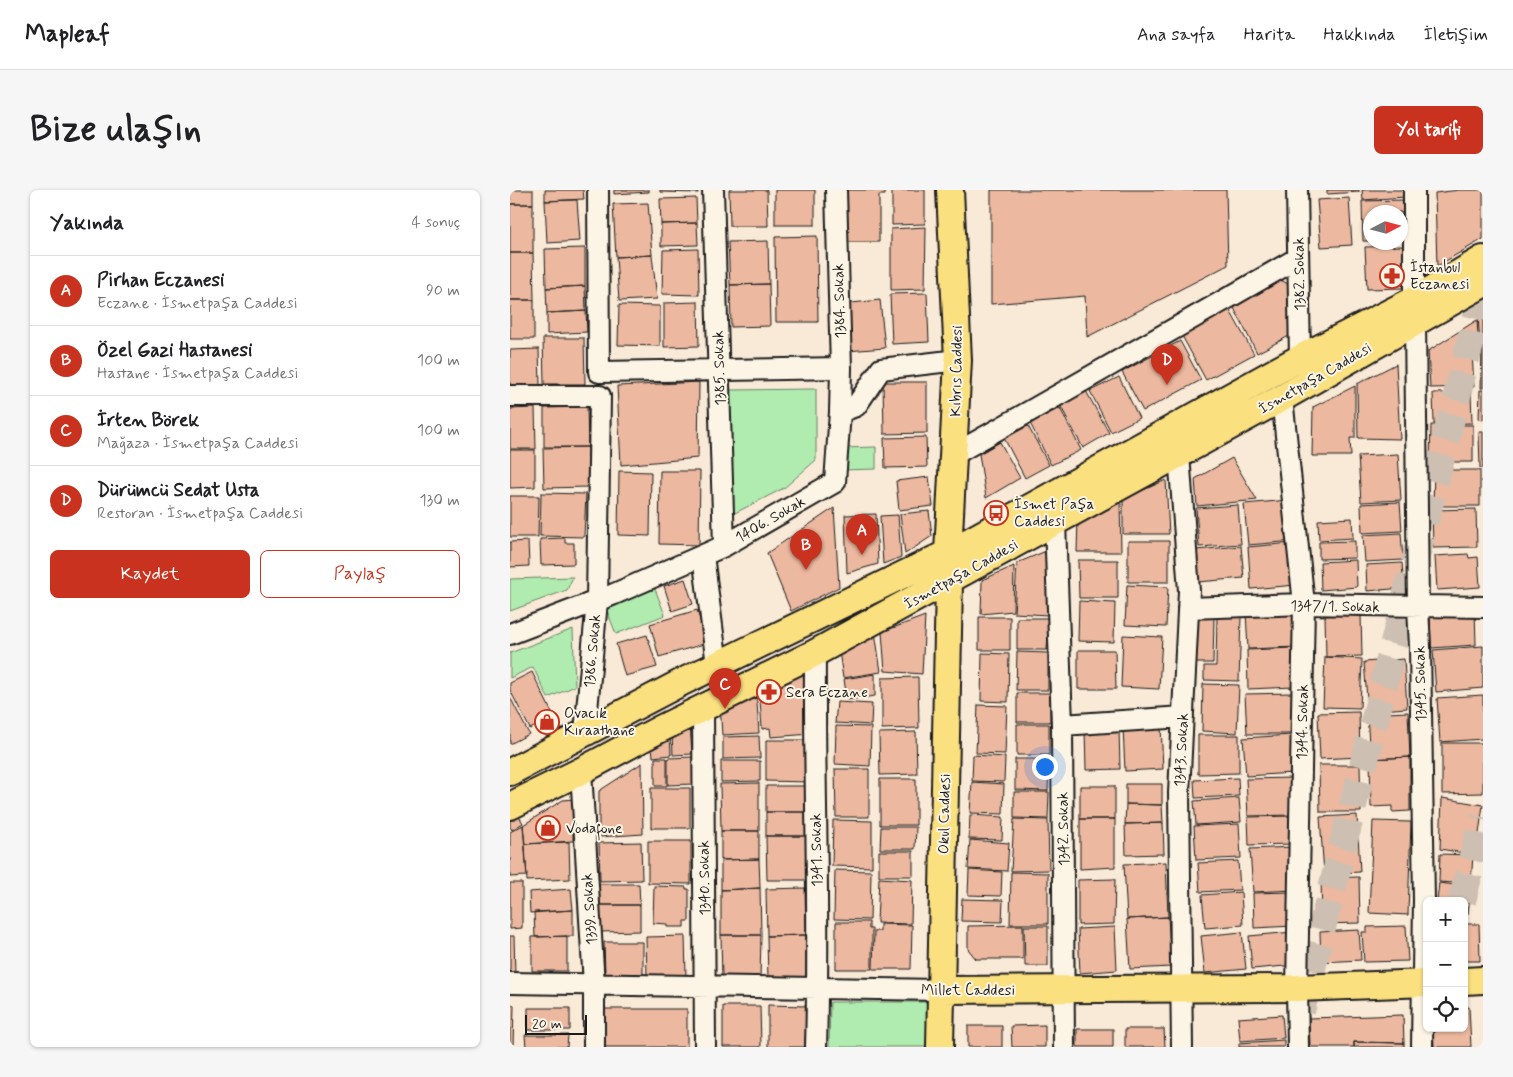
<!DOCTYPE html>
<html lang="tr">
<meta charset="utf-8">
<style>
body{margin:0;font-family:Mynerve,sans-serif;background:#f6f6f6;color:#202124}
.controls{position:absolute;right:15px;bottom:15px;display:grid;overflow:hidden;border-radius:8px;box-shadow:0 1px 4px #0004}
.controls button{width:45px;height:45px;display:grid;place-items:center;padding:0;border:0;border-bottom:1px solid #e0e0e0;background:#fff;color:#202124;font:25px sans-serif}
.compass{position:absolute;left:853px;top:15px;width:45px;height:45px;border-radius:50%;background:#fff;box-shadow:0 1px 4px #0004;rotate:84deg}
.scale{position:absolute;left:15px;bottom:12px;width:62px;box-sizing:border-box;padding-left:5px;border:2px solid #1c1c1c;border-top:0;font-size:14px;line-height:18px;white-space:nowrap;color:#1c1c1c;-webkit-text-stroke:4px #fcf5e5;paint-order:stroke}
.you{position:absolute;left:534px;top:576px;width:18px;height:18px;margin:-12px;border:4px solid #fff;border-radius:50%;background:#1a73e8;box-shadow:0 0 0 8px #1a73e833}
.badge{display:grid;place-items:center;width:32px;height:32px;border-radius:50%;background:#c8321e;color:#fff;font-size:16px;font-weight:700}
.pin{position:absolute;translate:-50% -41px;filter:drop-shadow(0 1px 2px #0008)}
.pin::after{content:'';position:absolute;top:26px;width:18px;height:15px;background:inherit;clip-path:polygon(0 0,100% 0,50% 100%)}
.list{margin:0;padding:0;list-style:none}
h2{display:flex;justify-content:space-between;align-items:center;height:65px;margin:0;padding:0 20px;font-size:21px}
h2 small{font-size:16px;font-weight:400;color:#757577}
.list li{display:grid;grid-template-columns:32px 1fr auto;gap:15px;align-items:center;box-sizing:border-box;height:70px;padding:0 20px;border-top:1px solid #e0e0e0}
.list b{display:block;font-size:19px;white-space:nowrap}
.list p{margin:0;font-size:16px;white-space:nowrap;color:#757577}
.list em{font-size:16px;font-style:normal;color:#757577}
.actions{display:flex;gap:10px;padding:15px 20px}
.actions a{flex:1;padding:11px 0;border:1px solid #c8321e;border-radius:8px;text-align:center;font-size:18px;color:#c8321e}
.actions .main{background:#c8321e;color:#fff}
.icon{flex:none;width:28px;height:28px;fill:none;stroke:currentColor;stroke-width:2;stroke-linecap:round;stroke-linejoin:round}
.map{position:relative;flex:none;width:973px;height:857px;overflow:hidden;border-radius:8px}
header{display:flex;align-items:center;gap:30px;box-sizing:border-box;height:70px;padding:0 25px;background:#fff;border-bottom:1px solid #e0e0e0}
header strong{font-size:24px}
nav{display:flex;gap:28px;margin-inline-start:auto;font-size:18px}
.intro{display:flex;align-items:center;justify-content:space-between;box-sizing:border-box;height:120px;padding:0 30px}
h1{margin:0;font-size:35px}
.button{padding:12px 22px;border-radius:8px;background:#c8321e;color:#fff;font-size:18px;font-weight:700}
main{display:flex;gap:30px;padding:0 30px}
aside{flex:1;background:#fff;border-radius:8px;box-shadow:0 1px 4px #0004}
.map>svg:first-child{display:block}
.green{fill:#b0ebb0;stroke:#668466}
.building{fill:#ecb89f;stroke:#1c1c1c}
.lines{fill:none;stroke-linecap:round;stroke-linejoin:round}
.highway-tunnel{stroke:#cdc0b2;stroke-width:28;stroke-dasharray:28 14;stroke-linecap:butt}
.minor-casing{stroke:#1c1c1c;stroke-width:24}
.major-casing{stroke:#1c1c1c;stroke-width:30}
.minor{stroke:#fcf5e5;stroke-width:20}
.major{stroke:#fbe080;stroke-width:26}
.labels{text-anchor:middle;stroke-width:4;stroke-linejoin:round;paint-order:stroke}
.poi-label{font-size:15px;fill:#1c1c1c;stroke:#fcf5e5;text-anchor:start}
.street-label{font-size:15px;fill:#1c1c1c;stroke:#fcf5e5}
</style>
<header>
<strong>Mapleaf</strong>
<nav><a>Ana sayfa</a><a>Harita</a><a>Hakkında</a><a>İletişim</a></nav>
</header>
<div class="intro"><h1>Bize ulaşın</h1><a class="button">Yol tarifi</a></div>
<main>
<aside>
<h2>Yakında<small>4 sonuç</small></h2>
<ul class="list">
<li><span class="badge">A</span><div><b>Pirhan Eczanesi</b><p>Eczane · İsmetpaşa Caddesi</p></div><em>90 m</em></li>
<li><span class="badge">B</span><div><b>Özel Gazi Hastanesi</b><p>Hastane · İsmetpaşa Caddesi</p></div><em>100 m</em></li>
<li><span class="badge">C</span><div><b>İrten Börek</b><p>Mağaza · İsmetpaşa Caddesi</p></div><em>100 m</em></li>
<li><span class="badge">D</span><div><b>Dürümcü Sedat Usta</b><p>Restoran · İsmetpaşa Caddesi</p></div><em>130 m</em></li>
</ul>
<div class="actions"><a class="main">Kaydet</a><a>Paylaş</a></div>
</aside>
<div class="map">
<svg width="973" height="857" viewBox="0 0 973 857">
<rect width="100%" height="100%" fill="#f9e9d7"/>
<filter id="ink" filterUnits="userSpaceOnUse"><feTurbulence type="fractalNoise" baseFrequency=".02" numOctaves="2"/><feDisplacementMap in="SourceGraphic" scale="10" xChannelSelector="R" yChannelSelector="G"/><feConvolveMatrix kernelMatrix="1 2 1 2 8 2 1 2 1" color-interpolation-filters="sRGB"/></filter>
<g filter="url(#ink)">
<path class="green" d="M306 199V270L274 298 221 325 219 200Z
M366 257V279L332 280V258Z
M63 387 57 400 0 421V389Z
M145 399 155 425 106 444 96 418Z
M63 439 65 496 38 508 23 477 0 488V463Z
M320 812H422L420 857H319Z"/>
<path class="building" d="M0 0H23V14H0Z
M35 0H73L74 9 35 11Z
M104 0H139V2L104 4Z
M150 0H188V3L150 2Z
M219 0H257L258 36H220Z
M265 0H305V35H265Z
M334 0H375V5H369V52H334Z
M382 0H415V34L382 35Z
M481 0H716L718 75 577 147 575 106 481 114Z
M817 0H849V2L817 4Z
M852 0H894L895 7 853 10Z
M949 0H973V49L927 76 925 3Z
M186 8 187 33 151 34 150 9Z
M839 8 842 55 811 57 807 10Z
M67 10 70 51 37 53 35 11Z
M894 10 896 49 891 50V22H861V51H853L852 11Z
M138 13 142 65 106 67 103 14Z
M0 14H23V63H0Z
M187 33 188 55 151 56V34Z
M416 37 415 99 381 100V39Z
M307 46 308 132H266L265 47Z
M258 51 259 94 220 95 218 52Z
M893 56 894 98 857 99 855 57Z
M75 58V96L36 98 35 59Z
M188 59 189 105 152 104 153 60Z
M0 63H23L24 110H0Z
M142 65 147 109 109 111 106 67Z
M771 90 778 94 779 146 747 163 724 118Z
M259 94 260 136 221 137 220 95Z
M75 96 76 121 37 123 36 98Z
M417 103 419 152 382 154 380 104Z
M0 110H24V149H0Z
M370 110 375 158 337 161 332 114Z
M188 112 189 156 154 157V113Z
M109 115 150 116V156L108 155Z
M719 119 744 164 696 190 671 144Z
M76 121 77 142 37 144V123Z
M973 123V156H970L968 125Z
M967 130 969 161H962L964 197 920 198 918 161Z
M33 148H74L75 194H34Z
M670 151 691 190 633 221 612 182Z
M972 157H973V198H971Z
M29 159 30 195H0V160Z
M886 174 890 249 848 248 847 194Z
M609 187 629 228 601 242 580 201Z
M189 192 188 268 111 275 107 196Z
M373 192H417V243L374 244Z
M845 196V248H840L841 266H802L803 217Z
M970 200H973V230L969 229Z
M576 201 599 243 573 258 550 215Z
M961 202 962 233 924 234 923 203Z
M77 217 78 257H34V218Z
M25 218 26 259H0V219Z
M550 218 571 260 541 275 520 233Z
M921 235H963V272H920Z
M518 236 539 275 515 288 494 248Z
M969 242H973V278H970Z
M416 247 417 277 375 278 374 248Z
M490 252 510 288 476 308 469 264Z
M78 257V297L34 298 33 258Z
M0 260H25V297L0 298Z
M888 264 891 310 851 312 848 266Z
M722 268 747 310 687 316 685 289Z
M924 280H970V316H923Z
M109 281 141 282 140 346 108 345Z
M150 281H190L189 355 149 354Z
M419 287 423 316 389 320 386 291Z
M656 290 659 344H613V309Z
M31 303 76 304 74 347 30 346Z
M0 306H29L28 347H0Z
M610 308 611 362H567L568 328Z
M779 310 784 351 738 355 734 314Z
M890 312 892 341 852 343 851 314Z
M728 315 731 354 689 357 686 318Z
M324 318 329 397 281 421 257 363Z
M966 319 967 357 923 358 922 320Z
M419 321 422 346 395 364 390 324Z
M366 324 368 374 337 383 335 325Z
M388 325 391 367 373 374 370 326Z
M842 328 843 348 809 350 808 330Z
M891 343 893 370 855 372 853 345Z
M55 348V353H64V374L31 375 30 349Z
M18 351 19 376 0 377V352Z
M618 351H659V392H618Z
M845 351V368L809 369V352Z
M782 353 786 395 741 399 738 357Z
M731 356 734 388 688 392 686 360Z
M541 359 538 425 504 423 507 373Z
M958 364 959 368 968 367 970 397 927 400 925 366Z
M568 370H608V408H569Z
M846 370 847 397 811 400 810 372Z
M892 373 894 398 857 401 856 375Z
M504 376 503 421 471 424 472 390Z
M175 389 183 414 162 421 154 396Z
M617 395 658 397 656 437 615 435Z
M569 411 605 413 604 452 568 451Z
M785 419 787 457 738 459 736 422Z
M187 420 197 453 149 467 140 434Z
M965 420 966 455 921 458 920 422Z
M851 424 852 466 816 467 815 426Z
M707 425 731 426 729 491 694 490V476H706Z
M415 426 412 484 375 481 372 442Z
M469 427H500V460H469Z
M507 428H539L537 460H507Z
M684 428H704L703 473H683Z
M365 442 371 482 333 488 329 461Z
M137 445 147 477 115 486 106 454Z
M613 445 652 447 649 499 611 497Z
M973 456V498L926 502 923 460Z
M783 458 784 497 738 499 737 460Z
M568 460H605L606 499H568Z
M507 462 538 463V500H506Z
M472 463 499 464 498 512 471 511Z
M815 467 852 469 850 518 813 517Z
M894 469 897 518 858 521 854 472Z
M295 475 301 544 261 547 260 538 252 539 249 496Z
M22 482 44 527 20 539 0 500V493Z
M365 484V506L337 510 334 489Z
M408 487 409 538 372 539V488Z
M693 494 729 495 727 543 692 541Z
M246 498 249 543 212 545 210 514Z
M507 503H540V532H507Z
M782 503 783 544H737L735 504Z
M973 505V549L930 552 927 508Z
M0 507 19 544 0 554Z
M327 512 362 514 361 535 325 533Z
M468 515 497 516 495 564 466 563Z
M849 522 850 567 810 569 808 523Z
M898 522 900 567 860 569 857 524Z
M180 534 182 564 163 565 162 543Z
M507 534H539V565H507Z
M651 535 653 579 615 581 613 537Z
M326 536 361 537 360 576 325 574Z
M609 537 610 579 576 580 575 538Z
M406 542 407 584 370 585 369 543Z
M688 545H729V583L688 584Z
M781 545 783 583 736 586 733 548Z
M160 546 161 565 143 567 142 555Z
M249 546 250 568 213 569V547Z
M256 550H298V592L256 591Z
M932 553H973V603L932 604Z
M463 565 495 567 494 592 462 591Z
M182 567 183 594 158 595V568Z
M900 567V621L882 622V616L861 617 860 569Z
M145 568H157V596H145Z
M505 569H539L538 601 505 600Z
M211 571H250V591L211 592Z
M132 573 133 644 89 647V601Z
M809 575H850L851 622H810Z
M325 579H359V627H326Z
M728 588 729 606 685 608 684 590Z
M783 588 784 625 738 626 736 589Z
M370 589H406V635H370Z
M462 592 494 594 493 624 460 623Z
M249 593V641H211L210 594Z
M616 594H652V615L616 614Z
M256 596H296V622H256Z
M570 596H605V629H570Z
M141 598H180V638H141Z
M504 602H539L538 629 504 628Z
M729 608 731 632 686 635 684 611Z
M932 608 973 615 966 665 930 659Z
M64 609 63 651 15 654 13 635 53 610Z
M616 614 652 615 653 633 615 634Z
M256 622H296L297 646H256Z
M7 623 13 633 2 640 0 637V627Z
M460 625 493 627 492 650 459 649Z
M847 625 850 682 814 684 810 627Z
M783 626V654L739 655 738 627Z
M504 629 538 630 539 680 501 681Z
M570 629H605V677L570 679Z
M323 630 362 631V677L322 676Z
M863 631 901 632 898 725 859 723Z
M653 633 654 664 616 665 615 634Z
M729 634 731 668 686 670 684 636Z
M13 635 17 686 0 687V642Z
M371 637H406L405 659H370Z
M211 641H249V669L211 670Z
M256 646H297L296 690H257Z
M460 650 499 653 497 681 458 679Z
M138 651H181V694L138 693Z
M59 652 60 689 17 691 15 654Z
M131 652 132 690 90 691 89 653Z
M783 657 785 700 743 702 740 659Z
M369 661H403V686H369Z
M930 664 963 665 961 694 929 692Z
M249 669 250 698 211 700V670Z
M728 671 730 700 690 702 688 673Z
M656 672 658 727 617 729 614 674Z
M325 680 361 681 360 730 324 729Z
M459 680 492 682 491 706 458 705Z
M501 682 538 683V734H500Z
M849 687 850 733 812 734 811 688Z
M369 688 402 690 401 734 367 733Z
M605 689 604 734 568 735V690Z
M0 693H12V738L0 739Z
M929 693 961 697 958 724 954 723V711H927Z
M88 694H129L130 715H89Z
M144 696 176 697V699H179V731H174V737H157V734L143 733Z
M250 698 251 745H211V700Z
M295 698 296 745 257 746 256 699Z
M61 699 63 720 20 723 19 702Z
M731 702 733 735 695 738 692 705Z
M782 702 783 736 744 738 743 703Z
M452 709 493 710 492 732 451 731Z
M89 715H130V741L89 742Z
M63 720V746L25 747 24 722Z
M658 727 661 777 620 779 617 729Z
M326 732H359V739H362V779H326Z
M370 734 402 735 401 779H363L364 741H370Z
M954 734H969L970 771H954Z
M513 735V769H466L458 759V736Z
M514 736H538V776H515Z
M896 736 898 771 854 772 852 742H857V737Z
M605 737 607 780 570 783 568 739Z
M849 740 851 770 811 772 810 742Z
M732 742 736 779 695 783 691 746Z
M783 742 786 775 742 779 739 746Z
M211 745H251L250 789H212Z
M296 745V789L258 791 257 746Z
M0 746H4L5 785H0Z
M57 746V781H22V747Z
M175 746 176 786 137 787 136 747Z
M94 752H133V784H95Z
M0 815H4L3 857H0Z
M258 815 296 816 295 857H258Z
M213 816H250L251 857H213Z
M959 817 961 857H924L923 838H954V818Z
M18 818H60V840H18Z
M90 819H177V857H90Z
M772 825 774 848 730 851 728 828Z
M893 825 894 853 844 852V857H800L799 828Z
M535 835V857H502L501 836Z
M458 836H492V857H458Z
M567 839H603V857H567Z
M615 839H654L655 857H615Z
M15 845H58L57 857H16Z
M774 850V857H729V853Z
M844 852 894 853V857H844Z"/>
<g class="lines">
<path class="highway-tunnel" d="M952 711 973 627
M791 821 973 102"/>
<defs>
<path id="minor" d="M88 0 89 182 331 178
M203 0 214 356
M326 0 331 178 330 222
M787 0 790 168
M904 110V0
M905 131 908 417 910 457 914 710 912 857
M0 206H90L87 411 75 542
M772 208 794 414 787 798 788 857
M669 264 679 401 669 603 672 857
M443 265 788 68
M545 332 552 535 554 857
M193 365 207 475
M678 418 794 414 973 417
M0 444 102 405 214 356 325 292 330 222 346 216 371 179 448 170
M305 463C304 595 310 726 306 857
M193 519 195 857
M552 535 673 527
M71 581 84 795V857
M0 793 430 800"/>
<path id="major" d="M0 582 174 491 438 363 790 168 904 110 973 69
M0 616 71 581 150 539 305 463 772 208 973 94
M954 791 973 790
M430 800 787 798 917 793
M430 857 439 391 438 363 448 170 440 0"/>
</defs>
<use href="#minor" class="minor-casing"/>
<use href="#major" class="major-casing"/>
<use href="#minor" class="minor"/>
<use href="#major" class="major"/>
</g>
</g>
<defs>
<symbol id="pharmacy-ring" viewBox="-11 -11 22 22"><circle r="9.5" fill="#fcf5e5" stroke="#c8321e" stroke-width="1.5"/><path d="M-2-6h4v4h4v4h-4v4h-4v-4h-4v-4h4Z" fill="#c8321e"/></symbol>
<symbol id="bus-ring" viewBox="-11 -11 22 22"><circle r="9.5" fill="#fcf5e5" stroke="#c8321e" stroke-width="1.5"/><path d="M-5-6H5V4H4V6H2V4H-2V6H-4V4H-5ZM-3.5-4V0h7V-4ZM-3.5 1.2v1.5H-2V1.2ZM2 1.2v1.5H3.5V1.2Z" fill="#c8321e"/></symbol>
<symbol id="shop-ring" viewBox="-11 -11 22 22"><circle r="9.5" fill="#fcf5e5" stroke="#c8321e" stroke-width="1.5"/><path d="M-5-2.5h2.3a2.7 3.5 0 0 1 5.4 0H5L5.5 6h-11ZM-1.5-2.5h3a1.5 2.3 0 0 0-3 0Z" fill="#c8321e"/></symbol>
</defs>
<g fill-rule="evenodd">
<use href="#pharmacy-ring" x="868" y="72" width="28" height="28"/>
<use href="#bus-ring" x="472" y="309" width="28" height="28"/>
<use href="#pharmacy-ring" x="245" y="488" width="28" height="28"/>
<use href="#shop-ring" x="23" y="518" width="28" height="28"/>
<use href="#shop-ring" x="24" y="624" width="28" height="28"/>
</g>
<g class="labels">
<g class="poi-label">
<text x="900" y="82">İstanbul<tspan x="900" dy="17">Eczanesi</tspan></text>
<text x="504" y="319">İsmet Paşa<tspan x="504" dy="17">Caddesi</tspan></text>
<text x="276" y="507">Sera Eczane</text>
<text x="54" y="528">Ovacık<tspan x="54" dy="17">Kıraathane</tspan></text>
<text x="56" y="643">Vodafone</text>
</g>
<g class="street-label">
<text transform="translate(789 84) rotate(-91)" y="5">1382. Sokak</text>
<text transform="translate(329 111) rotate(-92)" y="5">1384. Sokak</text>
<text transform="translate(209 178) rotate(-92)" y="5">1385. Sokak</text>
<text transform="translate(446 181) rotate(-89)" y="5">Kıbrıs Caddesi</text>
<text transform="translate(805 188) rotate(-30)" y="5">İsmetpaşa Caddesi</text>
<text transform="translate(260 329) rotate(-30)" y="5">1406. Sokak</text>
<text transform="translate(451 384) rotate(-29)" y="5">İsmetpaşa Caddesi</text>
<text transform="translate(825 416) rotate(1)" y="5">1347/1. Sokak</text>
<text transform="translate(82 461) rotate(-85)" y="5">1386. Sokak</text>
<text transform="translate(910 494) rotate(-91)" y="5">1345. Sokak</text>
<text transform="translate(792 532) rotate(-89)" y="5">1344. Sokak</text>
<text transform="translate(671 560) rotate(-87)" y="5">1343. Sokak</text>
<text transform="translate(434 624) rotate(-89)" y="5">Okul Caddesi</text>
<text transform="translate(553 639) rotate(-91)" y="5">1342. Sokak</text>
<text transform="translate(306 660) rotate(-91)" y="5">1341. Sokak</text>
<text transform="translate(194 688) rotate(-91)" y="5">1340. Sokak</text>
<text transform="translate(79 719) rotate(-94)" y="5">1339. Sokak</text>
<text x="458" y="805">Millet Caddesi</text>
</g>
</g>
</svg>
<div class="controls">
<button>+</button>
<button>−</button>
<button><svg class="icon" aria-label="locate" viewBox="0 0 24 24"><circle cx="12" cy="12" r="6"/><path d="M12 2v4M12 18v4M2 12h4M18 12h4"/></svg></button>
</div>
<svg class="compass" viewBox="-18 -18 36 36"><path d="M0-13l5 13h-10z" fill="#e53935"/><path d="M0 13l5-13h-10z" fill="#757577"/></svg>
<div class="scale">20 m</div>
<div class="you"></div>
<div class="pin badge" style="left:352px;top:365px">A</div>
<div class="pin badge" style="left:296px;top:380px">B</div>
<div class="pin badge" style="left:215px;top:519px">C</div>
<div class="pin badge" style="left:657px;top:195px">D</div>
</div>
</main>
